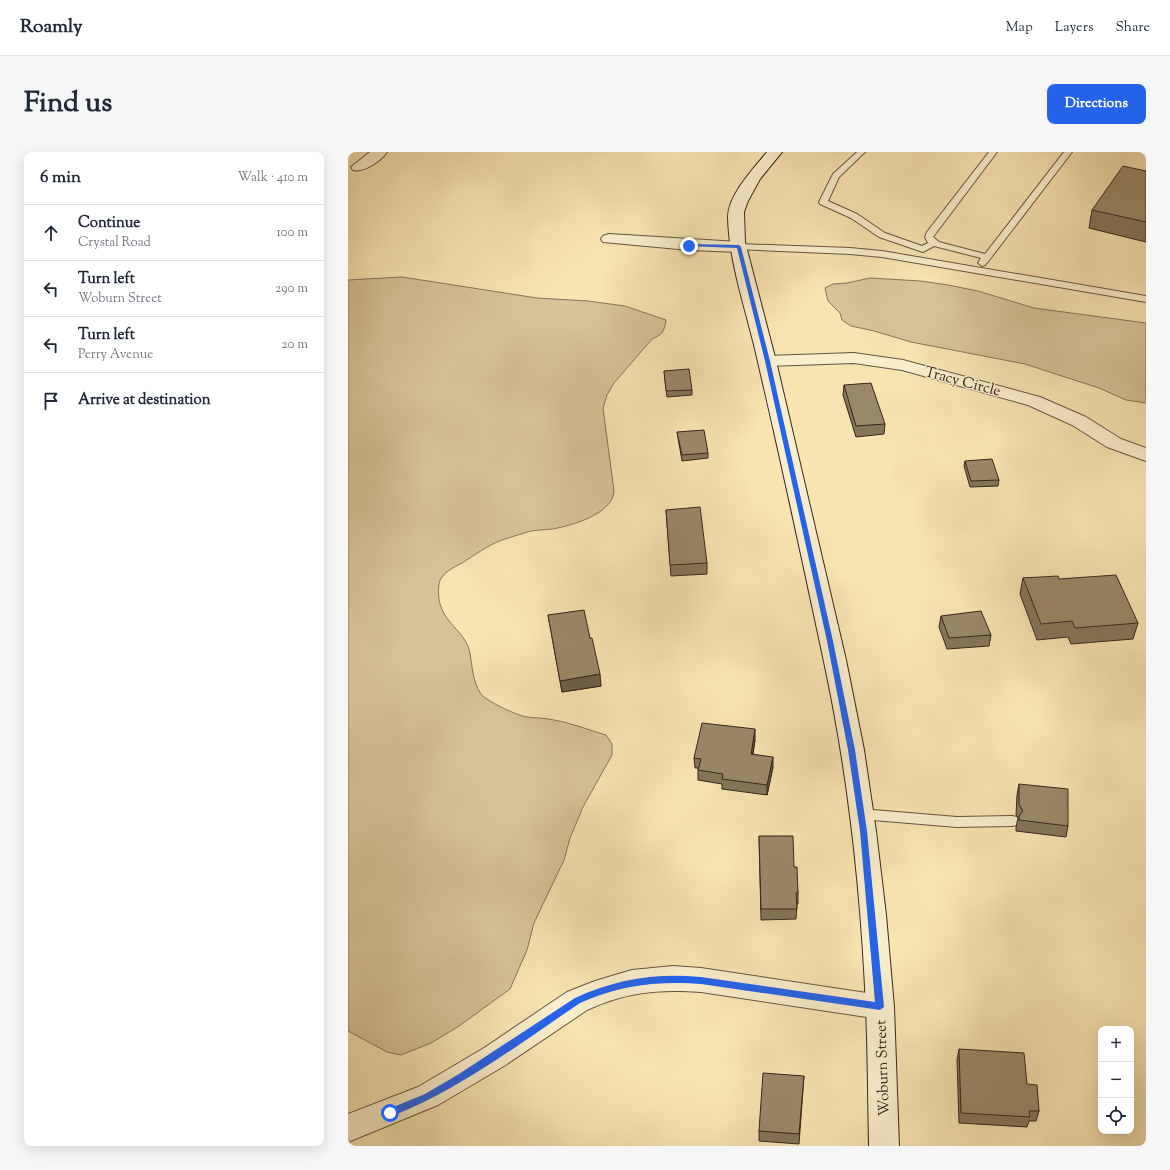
<!DOCTYPE html>
<meta charset="utf-8">
<style>
body{margin:0;font-family:"Sorts Mill Goudy",serif;background:#f6f6f7;color:#1f2937}
.controls{position:absolute;right:12px;bottom:12px;display:grid;overflow:hidden;border-radius:8px;box-shadow:0 4px 16px #0002}
.controls button{width:36px;height:36px;display:grid;place-items:center;padding:0;border:0;border-bottom:1px solid #e0e1e3;background:#fff;color:#1f2937;font:20px sans-serif}
.stop{position:absolute;width:12px;height:12px;margin:-9px;border:3px solid #2563eb;border-radius:50%;background:#fff}
.stop.end{background:#2563eb;border-color:#fff;box-shadow:0 1px 4px #0008}
.list{margin:0;padding:0;list-style:none}
h2{display:flex;justify-content:space-between;align-items:center;height:52px;margin:0;padding:0 16px;font-size:17px}
h2 small{font-size:13px;font-weight:400;color:#747a83}
.list li{display:grid;grid-template-columns:26px 1fr auto;gap:12px;align-items:center;box-sizing:border-box;height:56px;padding:0 16px;border-top:1px solid #e0e1e3}
.list b{display:block;font-size:15px;white-space:nowrap}
.list p{margin:0;font-size:13px;white-space:nowrap;color:#747a83}
.list em{font-size:13px;font-style:normal;color:#747a83}
.icon{flex:none;width:22px;height:22px;fill:none;stroke:currentColor;stroke-width:2;stroke-linecap:round;stroke-linejoin:round}
.map{position:relative;flex:none;width:798px;height:994px;overflow:hidden;border-radius:8px}
header{display:flex;align-items:center;gap:24px;box-sizing:border-box;height:56px;padding:0 20px;background:#fff;border-bottom:1px solid #e0e1e3}
header strong{font-size:19px}
nav{display:flex;gap:22px;margin-inline-start:auto;font-size:14px}
.intro{display:flex;align-items:center;justify-content:space-between;box-sizing:border-box;height:96px;padding:0 24px}
h1{margin:0;font-size:28px}
.button{padding:10px 18px;border-radius:8px;background:#2563eb;color:#fff;font-size:14px;font-weight:700}
main{display:flex;gap:24px;padding:0 24px}
aside{flex:1;background:#fff;border-radius:8px;box-shadow:0 4px 16px #0002}
.map>svg:first-child{display:block}
.green{fill:#d6c498;stroke:#85745a}
.lines{fill:none;stroke-linecap:round;stroke-linejoin:round}
.lane-casing{stroke:#655542;stroke-width:2}
.street-casing{stroke:#655542;stroke-width:2}
.secondary-casing{stroke:#34251d;stroke-width:2}
.lane{fill:#faeecc;fill-rule:evenodd}
.street{fill:#faeecc;fill-rule:evenodd}
.secondary{fill:#faeecc;fill-rule:evenodd}
.wall{fill:#84765b;stroke:#34251d}
.shaded-wall{fill:#6b604a;stroke:#34251d}
.building{fill:#99896a;stroke:#34251d}
.route{fill:#2563eb}
.labels{text-anchor:middle;stroke-width:3;stroke-linejoin:round;paint-order:stroke}
.street-label{font-size:15px;fill:#34251d;stroke:#faeecc}
</style>
<header>
<strong>Roamly</strong>
<nav><a>Map</a><a>Layers</a><a>Share</a></nav>
</header>
<div class="intro"><h1>Find us</h1><a class="button">Directions</a></div>
<main>
<aside>
<h2>6 min<small>Walk · 410 m</small></h2>
<ul class="list">
<li><svg class="icon" aria-label="ahead" viewBox="0 0 24 24"><path d="M12 20V5M6 11l6-6 6 6"/></svg><div><b>Continue</b><p>Crystal Road</p></div><em>100 m</em></li>
<li><svg class="icon" aria-label="left" viewBox="0 0 24 24"><path d="M17 20v-9H6M10 6l-5 5 5 5"/></svg><div><b>Turn left</b><p>Woburn Street</p></div><em>290 m</em></li>
<li><svg class="icon" aria-label="left" viewBox="0 0 24 24"><path d="M17 20v-9H6M10 6l-5 5 5 5"/></svg><div><b>Turn left</b><p>Perry Avenue</p></div><em>20 m</em></li>
<li><svg class="icon" aria-label="arrive" viewBox="0 0 24 24"><path d="M6 21V4h12l-3 4 3 4H6"/></svg><div><b>Arrive at destination</b></div></li>
</ul>
</aside>
<div class="map">
<svg width="798" height="994" viewBox="0 0 798 994">
<rect width="100%" height="100%" fill="#f7e5b1"/>
<filter id="stains"><feTurbulence type="fractalNoise" baseFrequency=".005" numOctaves="4"/><feColorMatrix values="0 0 0 0 .2 0 0 0 0 .09 0 0 0 0 .02 0 0 0 .5 -.17"/></filter>
<radialGradient id="worn" r=".72"><stop offset=".6" stop-color="#630" stop-opacity="0"/><stop offset="1" stop-color="#630" stop-opacity=".3"/></radialGradient>
<path class="green" d="M54 125 189 146 240 149 277 154 318 168C316 180 315 182 304 187L266 231 259 243 255 256 266 339C265 362 223 374 204 377 196 378 190 378 183 379 173 382 163 385 154 388 140 393 127 403 114 411 106 415 92 422 91 432 86 470 117 475 122 501 124 514 125 531 133 542 140 550 168 563 179 565 188 566 197 566 206 568 223 571 241 578 258 583L264 592V603L235 655 222 686 216 708 186 771 179 798 162 837 111 874 83 891 53 903 39 900 0 879V128Z
M522 126 573 129 600 133 630 139 686 156 798 171V251L778 248 751 236 677 212 563 190 526 179 503 174 494 168 492 161 480 149 477 136 485 132 499 131Z"/>
<g class="lines">
<defs>
<path id="lane" d="M509 0H517L491 25 480 49 509 62 537 81 574 94 580 91 577 85 579 80 641 0H649L585 85 591 90 637 102 716 0H724L642 107 637 113 634 114 630 111 633 106 586 94 575 100 531 85 503 66 472 52 471 50 485 22Z
M391 92 502 96 534 99 798 144V150L534 105 502 102 388 97 387 95 388 93Z
M513 657 609 665 664 664 669 665 671 669 669 673 664 674 609 675 513 667 508 666 506 662 508 658Z"/>
<path id="street" d="M22 0H39C33 9 16 21 5 18L3 15Z
M261 82 391 90 397 92 399 95 397 98 391 100 341 98 255 90 253 87 255 84Z
M506 201 555 208 692 245 738 265 773 287 798 296V309L759 295 724 273 680 253 554 218 506 211 419 214 413 213 410 209 413 205 419 204Z
M325 814 353 816 532 843 542 846 546 855 542 864 532 867 353 840C311 837 278 840 239 858L156 914 90 953 0 990V962L70 935 136 896 219 840 247 829 284 818Z"/>
<path id="secondary" d="M419 0H434L412 27 400 49 396 60 397 90 428 209 498 508 516 598 528 679 538 763 546 855 551 994H521C520 948 520 902 518 856 513 738 500 620 475 505 454 407 433 308 410 210 400 163 381 113 380 65 380 43 406 16 419 0Z"/>
</defs>
<use href="#lane" class="lane-casing"/>
<use href="#street" class="street-casing"/>
<use href="#secondary" class="secondary-casing"/>
<use href="#lane" class="lane"/>
<use href="#street" class="street"/>
<use href="#secondary" class="secondary"/>
</g>
<path class="wall" d="M798 19V90L741 76 744 58Z
M316 219 344 238V243L319 245Z
M496 233 537 272 536 282 508 285 495 243Z
M329 280 360 301V306L334 309 330 286Z
M617 309 651 328 650 334 622 335 616 314Z
M318 358 359 411V422L323 424Z
M675 426 711 427 790 471 785 487 723 492 720 485 689 488 672 442Z
M200 463 242 486 253 534 214 540Z
M593 464 643 483 641 494 599 497 591 475Z
M407 588 405 602 425 615 419 643 374 637V632L350 628V616H347L346 606Z
M671 632 720 674 718 685 668 679V675L670 666 668 663 669 643Z
M411 684 446 715 450 741V752H449L448 767 413 768Z
M611 897 679 932 691 959 688 969H681L679 975 611 971 609 908Z
M456 924 451 992 411 989V979Z"/>
<path class="shaded-wall" d="M252 522 253 534 214 540 212 529Z
M407 577V588L403 612V602Z
M425 605V615L419 643V633Z"/>
<path class="building" d="M775 14 798 19V70L744 58Z
M341 217 344 238 318 239 316 219Z
M523 231 537 272 508 274 496 233Z
M356 278 360 301 334 303 329 280Z
M644 307 651 328 623 329 617 309Z
M352 355 359 411 322 413 318 358Z
M768 423 790 471 727 476 724 469 693 472 675 426 710 424 711 427Z
M236 458 242 486H244L252 522 212 529 200 463Z
M633 459 643 483 601 486 593 464Z
M354 571 407 577 403 602 425 605 419 633 374 627 375 622 350 618 353 607 346 606Z
M671 632 720 637V674L671 668V664L675 659 671 652Z
M411 684H445L446 715H449L450 741H448L449 757H413Z
M611 897 676 901 679 932 689 933 691 959H681L682 965 613 961Z
M415 921 456 924 451 982 411 979Z"/>
<path class="route" d="M341 92 391 93 393 95 422 209 485 489 507 598 519 679 536 855 532 858 353 832C310 829 272 833 232 851 171 892 111 938 42 965L38 964 37 961 38 958 77 942 111 922 227 846C269 827 307 821 353 825L527 850 512 679 500 598 479 489 417 209 389 96 340 94Z"/>
<g class="labels">
<g class="street-label">
<text transform="translate(615 229) rotate(15)" y="5">Tracy Circle</text>
<text transform="translate(534 916) rotate(-92)" y="5">Woburn Street</text>
</g>
</g>
<rect width="100%" height="100%" filter="url(#stains)"/>
<rect width="100%" height="100%" fill="url(#worn)"/>
</svg>
<div class="controls">
<button>+</button>
<button>−</button>
<button><svg class="icon" aria-label="locate" viewBox="0 0 24 24"><circle cx="12" cy="12" r="6"/><path d="M12 2v4M12 18v4M2 12h4M18 12h4"/></svg></button>
</div>
<div class="stop" style="left:42px;top:961px"></div>
<div class="stop end" style="left:341px;top:94px"></div>
</div>
</main>
